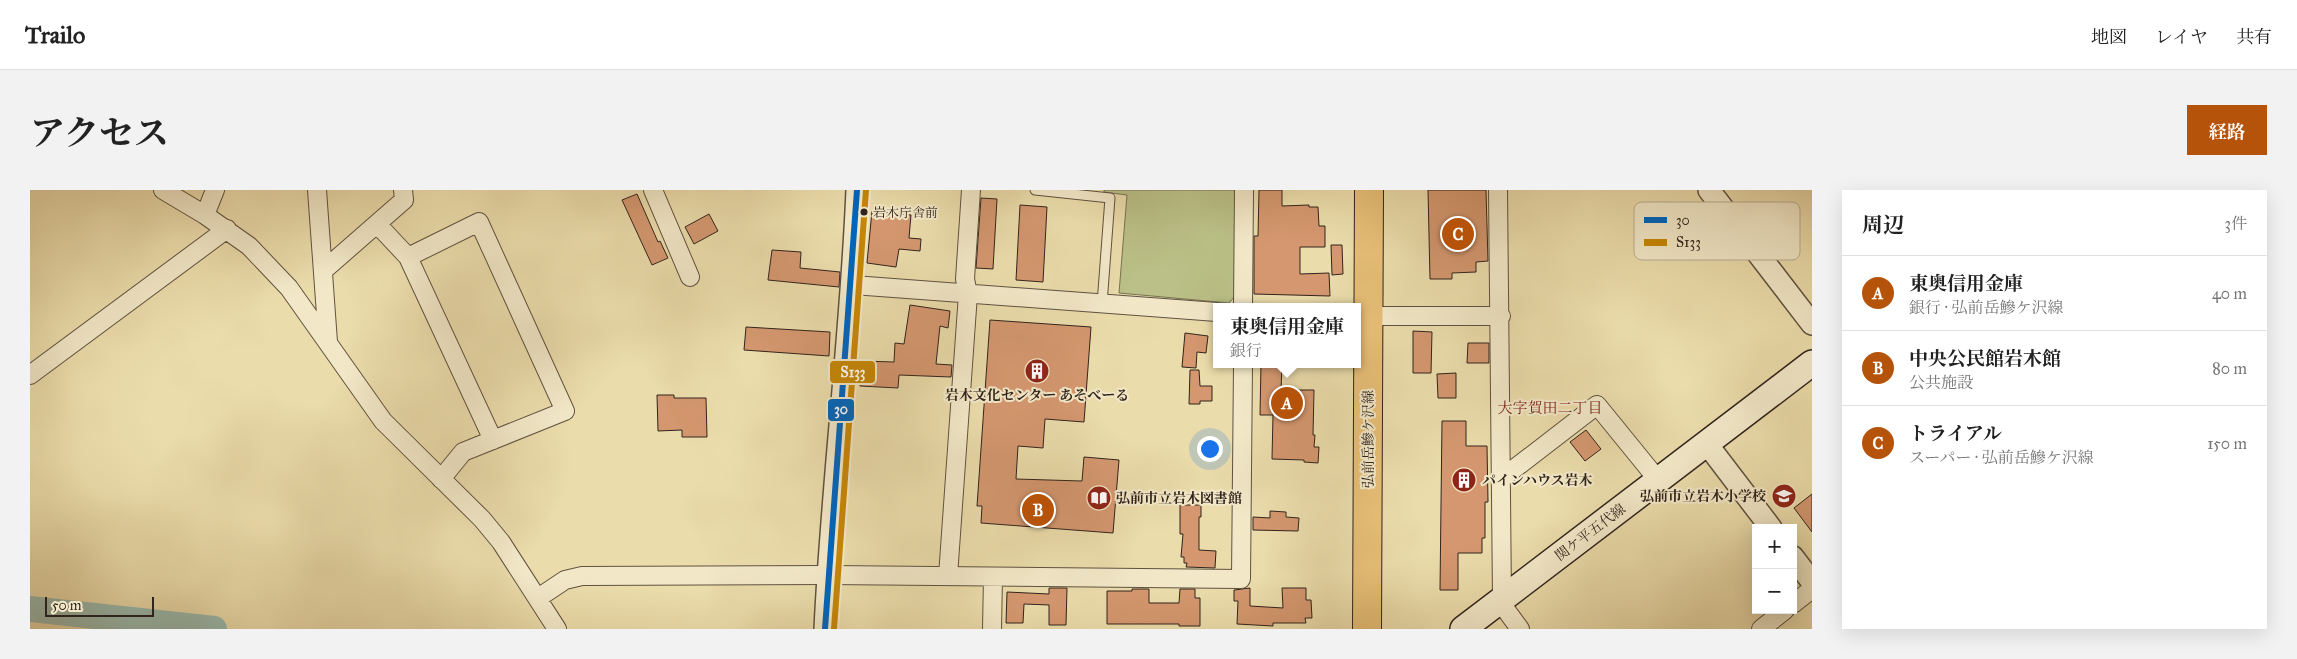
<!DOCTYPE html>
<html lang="ja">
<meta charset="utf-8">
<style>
body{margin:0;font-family:"IM FELL Great Primer","Noto Serif JP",serif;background:#f2f2f2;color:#222}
.controls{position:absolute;right:15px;bottom:15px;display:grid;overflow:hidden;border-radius:0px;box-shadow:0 5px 20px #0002}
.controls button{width:45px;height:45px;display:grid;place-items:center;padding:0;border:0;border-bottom:1px solid #e0e0e0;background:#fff;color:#222;font:25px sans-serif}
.scale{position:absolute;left:15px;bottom:12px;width:109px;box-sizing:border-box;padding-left:5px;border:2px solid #31241c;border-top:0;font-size:14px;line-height:18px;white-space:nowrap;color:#31241c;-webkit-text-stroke:4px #f2e8c8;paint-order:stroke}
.you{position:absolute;left:1179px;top:258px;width:18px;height:18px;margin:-12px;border:4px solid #fff;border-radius:50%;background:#1a73e8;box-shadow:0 0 0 8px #1a73e833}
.badge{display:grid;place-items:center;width:32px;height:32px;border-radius:50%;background:#b45309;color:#fff;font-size:16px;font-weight:700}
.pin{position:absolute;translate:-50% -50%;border:2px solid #fff;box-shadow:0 1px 5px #0006}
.popup{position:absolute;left:1183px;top:113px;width:148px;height:65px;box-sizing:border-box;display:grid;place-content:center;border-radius:0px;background:#fff;filter:drop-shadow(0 1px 4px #0005);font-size:16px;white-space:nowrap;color:#767676}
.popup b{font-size:19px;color:#222}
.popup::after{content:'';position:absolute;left:50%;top:100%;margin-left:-10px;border:10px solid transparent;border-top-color:#fff}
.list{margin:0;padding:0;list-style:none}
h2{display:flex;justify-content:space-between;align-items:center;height:65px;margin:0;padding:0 20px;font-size:21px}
h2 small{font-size:16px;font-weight:400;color:#767676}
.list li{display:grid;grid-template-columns:32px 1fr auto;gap:15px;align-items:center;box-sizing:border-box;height:75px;padding:0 20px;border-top:1px solid #e0e0e0}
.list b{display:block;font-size:19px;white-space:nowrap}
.list p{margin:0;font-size:16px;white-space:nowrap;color:#767676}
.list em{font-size:16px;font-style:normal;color:#767676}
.map{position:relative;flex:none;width:1782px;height:439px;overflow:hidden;border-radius:0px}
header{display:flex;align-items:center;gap:30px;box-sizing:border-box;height:70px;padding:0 25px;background:#fff;border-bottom:1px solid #e0e0e0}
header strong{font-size:24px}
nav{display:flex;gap:28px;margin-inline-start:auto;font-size:18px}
.intro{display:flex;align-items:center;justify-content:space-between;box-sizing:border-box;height:120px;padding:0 30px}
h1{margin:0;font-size:35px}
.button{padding:12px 22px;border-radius:0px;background:#b45309;color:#fff;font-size:18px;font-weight:700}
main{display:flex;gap:30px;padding:0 30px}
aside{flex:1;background:#fff;border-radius:0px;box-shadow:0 5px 20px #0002}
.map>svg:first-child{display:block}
.green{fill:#bac087;stroke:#767252}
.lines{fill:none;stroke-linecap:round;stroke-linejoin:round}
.stream{stroke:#6f7e74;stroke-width:4.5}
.river{stroke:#99baaf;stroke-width:26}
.building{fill:#d4976f;stroke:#31241c}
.service-casing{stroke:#605240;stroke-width:11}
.minor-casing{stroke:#605240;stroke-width:20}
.tertiary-casing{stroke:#605240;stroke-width:24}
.secondary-casing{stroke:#31241c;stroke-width:28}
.primary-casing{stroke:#31241c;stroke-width:30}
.service{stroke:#f2e8c8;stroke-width:9}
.minor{stroke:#f2e8c8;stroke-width:18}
.tertiary{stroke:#f2e8c8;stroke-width:21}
.secondary{stroke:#f2e8c8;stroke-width:25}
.primary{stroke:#e6be76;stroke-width:28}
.bus-1-casing{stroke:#f2e8c8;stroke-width:10}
.bus-2-casing{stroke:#f2e8c8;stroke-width:10}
.bus-1{stroke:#0065bd;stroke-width:6}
.bus-2{stroke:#c68607;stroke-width:6}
.bus-dot{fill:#31241c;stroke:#f2e8c8;stroke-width:2}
.labels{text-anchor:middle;stroke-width:4;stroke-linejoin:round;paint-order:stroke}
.bus-label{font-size:13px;fill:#31241c;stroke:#f2e8c8;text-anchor:start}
.poi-label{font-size:14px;font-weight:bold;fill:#31241c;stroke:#f2e8c8;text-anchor:start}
.street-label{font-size:14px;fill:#31241c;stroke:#f2e8c8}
.neighbourhood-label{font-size:15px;fill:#7a1f14;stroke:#f2e8c8}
.key{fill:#f2e8c8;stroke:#b8ad94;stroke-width:1}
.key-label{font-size:14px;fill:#31241c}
.line-badge{stroke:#f2e8c8;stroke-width:2}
.badge-label{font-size:14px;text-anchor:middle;font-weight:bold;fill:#fff}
</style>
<header>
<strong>Trailo</strong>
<nav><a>地図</a><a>レイヤ</a><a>共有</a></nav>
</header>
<div class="intro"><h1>アクセス</h1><a class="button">経路</a></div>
<main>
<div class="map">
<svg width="1782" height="439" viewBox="0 0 1782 439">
<rect width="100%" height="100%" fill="#ebdcab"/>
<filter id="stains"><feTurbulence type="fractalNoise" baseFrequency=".004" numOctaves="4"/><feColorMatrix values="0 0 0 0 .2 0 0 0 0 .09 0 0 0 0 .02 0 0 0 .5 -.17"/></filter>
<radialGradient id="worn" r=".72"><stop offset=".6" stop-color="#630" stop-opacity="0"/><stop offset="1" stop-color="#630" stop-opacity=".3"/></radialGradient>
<path class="green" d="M1074 0H1207L1206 105 1199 113 1089 103 1097 5 1074 2Z"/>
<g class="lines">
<path class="stream" d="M110 431V439"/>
<path class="river" d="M0 419 184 439"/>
</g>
<path class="building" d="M1229 0H1252V16L1279 15V17H1288L1289 36H1295V57H1270V84L1299 83 1300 106 1224 104V46H1228Z
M1398 0H1456L1458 71 1446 72V82L1422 83V89H1400Z
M607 4 628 52 630 51 638 68 622 75 592 10Z
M951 8 967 9 963 79 946 78Z
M990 15 1017 17 1013 92 986 90Z
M842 21 881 25 879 48 891 49 890 61 869 59 866 77 837 73Z
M679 24 688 41 664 54 655 37Z
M1301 55H1312L1313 84 1302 85Z
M742 60 771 62 770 78 810 82 809 97 738 90Z
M880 115 920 121 918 138 910 136 906 174 922 175 921 187 869 185 868 198 830 196 831 171 864 172 865 153 874 154Z
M960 130 1061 137 1054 232 1015 229 1013 258 988 256 986 289 1052 291 1054 267 1089 270 1083 343 951 333 952 316H947Z
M716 137 800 142 799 166 714 160Z
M1383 141 1402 142 1401 183H1383Z
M1155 143 1178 146 1176 163 1167 162 1166 178 1152 177Z
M1438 153H1459V173H1437Z
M1231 174H1252L1251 200H1284L1283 245H1285L1284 257H1289L1288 273 1274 272V270L1242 269 1243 225H1230Z
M1160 180H1169L1170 196H1182V211H1170V214H1159Z
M1426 183V208H1408L1407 184Z
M627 205H644V208H676L677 247H652V240L628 241Z
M1412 231H1436V256H1457L1458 312H1455V348H1452V363H1428V400H1410Z
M1556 240 1571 259 1555 271 1540 252Z
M1782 304V342L1764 318Z
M1150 315H1171V327H1169V360L1186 361 1185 378 1156 377 1157 373H1154V367H1151L1153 344H1150Z
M1240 321 1256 322V327L1269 328 1268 341 1223 340V327L1240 328Z
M1019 398H1037L1036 435H1019V415L994 414 993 433H976L977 402 1019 404Z
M1220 398V416L1253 418 1252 398H1276V410H1281L1282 428H1275L1276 433H1243V436L1207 434 1208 411H1204V400Z
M1102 399H1119V413H1149L1150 399H1165V408H1170V436H1149V434H1077V401H1102Z"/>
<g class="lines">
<defs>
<path id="service" d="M1005 0 1080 8 1072 114"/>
<path id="minor" d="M133 0 175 25 185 0
M287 0 298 152
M623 0 660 87
M1468 0 1472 409 1476 420 1490 439
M175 25 219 56 259 98 353 231 452 329 471 352 527 439
M347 34 378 67 463 250
M378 67 449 32 535 221 433 262 411 289
M294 80 374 10 373 0
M823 95 1187 122
M1213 117 1214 0
M1330 126H1471
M0 185 197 39
M1471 289 1567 215 1628 290
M918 386 938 104 935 89 941 0
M508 408 535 390 552 386 798 385 1211 389 1213 174
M1763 414 1782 399
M962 439 963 387
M1731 439 1755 420"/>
<path id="tertiary" d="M1679 0 1782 134
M1677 254 1741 338
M1763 367 1782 392
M795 439C802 292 821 147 827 0"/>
<path id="secondary" d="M1433 439 1782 173"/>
<path id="primary" d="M1337 439 1339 0"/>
</defs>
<use href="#service" class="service-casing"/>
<use href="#minor" class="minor-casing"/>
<use href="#tertiary" class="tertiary-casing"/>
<use href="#secondary" class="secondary-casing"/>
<use href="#primary" class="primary-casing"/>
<use href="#service" class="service"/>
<use href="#minor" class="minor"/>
<use href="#tertiary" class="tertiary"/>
<use href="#secondary" class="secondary"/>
<use href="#primary" class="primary"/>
<defs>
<path id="bus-1" d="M795 439 827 0"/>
<path id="bus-2" d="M804 439 836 0"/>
</defs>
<use href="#bus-1" class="bus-1-casing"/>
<use href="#bus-2" class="bus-2-casing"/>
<use href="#bus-1" class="bus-1"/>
<use href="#bus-2" class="bus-2"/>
</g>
<defs>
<symbol id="building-disc" viewBox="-11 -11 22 22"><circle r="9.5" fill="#8f2418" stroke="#f2e8c8"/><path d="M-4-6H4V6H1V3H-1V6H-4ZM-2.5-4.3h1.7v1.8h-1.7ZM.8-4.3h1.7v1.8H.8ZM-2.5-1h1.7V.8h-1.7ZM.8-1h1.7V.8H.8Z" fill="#fff"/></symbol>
<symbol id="school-disc" viewBox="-11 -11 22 22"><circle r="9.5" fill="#8f2418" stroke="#f2e8c8"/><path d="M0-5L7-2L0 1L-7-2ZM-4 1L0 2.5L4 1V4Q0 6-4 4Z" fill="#fff"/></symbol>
<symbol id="library-disc" viewBox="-11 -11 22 22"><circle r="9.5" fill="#8f2418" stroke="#f2e8c8"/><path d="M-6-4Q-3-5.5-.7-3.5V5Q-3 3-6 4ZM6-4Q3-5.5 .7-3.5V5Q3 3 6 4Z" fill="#fff"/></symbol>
</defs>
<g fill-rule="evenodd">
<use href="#building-disc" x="993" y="167" width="28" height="28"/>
<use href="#building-disc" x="1420" y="276" width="28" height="28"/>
<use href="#school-disc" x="1740" y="292" width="28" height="28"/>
<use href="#library-disc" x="1055" y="294" width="28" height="28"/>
</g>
<circle class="bus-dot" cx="834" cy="22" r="4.5"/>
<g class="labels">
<g class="bus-label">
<text x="843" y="27">岩木庁舎前</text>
</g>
<g class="poi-label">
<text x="1007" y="210" text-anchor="middle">岩木文化センター あそべーる</text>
<text x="1452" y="295">パインハウス岩木</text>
<text x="1736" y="311" text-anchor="end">弘前市立岩木小学校</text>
<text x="1086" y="313">弘前市立岩木図書館</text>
</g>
<g class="street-label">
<text transform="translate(1338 249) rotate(-90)" y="5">弘前岳鰺ケ沢線</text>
<text transform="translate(1560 342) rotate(-37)" y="5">関ケ平五代線</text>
</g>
<g class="neighbourhood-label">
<text x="1520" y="223">大字賀田二丁目</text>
</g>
</g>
<rect x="1604" y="12" width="166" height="58" rx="8" class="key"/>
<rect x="1614" y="27" width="23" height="6" fill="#0065bd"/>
<rect x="1614" y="49" width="23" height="7" fill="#c68607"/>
<g class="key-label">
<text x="1646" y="35">30</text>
<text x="1646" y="57">S133</text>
</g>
<g class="line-badge">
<rect x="799" y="170" width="47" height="24" rx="5" fill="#c68607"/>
<rect x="797" y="208" width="28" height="24" rx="5" fill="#0065bd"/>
</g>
<g class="badge-label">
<text x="823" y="187">S133</text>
<text x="811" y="224">30</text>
</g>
<rect width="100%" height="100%" filter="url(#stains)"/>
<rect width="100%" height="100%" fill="url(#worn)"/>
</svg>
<div class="controls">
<button>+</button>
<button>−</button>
</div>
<div class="scale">50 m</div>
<div class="you"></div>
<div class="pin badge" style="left:1257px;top:213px">A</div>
<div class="popup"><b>東奥信用金庫</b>銀行</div>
<div class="pin badge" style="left:1008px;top:320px">B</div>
<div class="pin badge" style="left:1428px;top:44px">C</div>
</div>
<aside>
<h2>周辺<small>3件</small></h2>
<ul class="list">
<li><span class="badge">A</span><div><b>東奥信用金庫</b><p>銀行 · 弘前岳鰺ケ沢線</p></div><em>40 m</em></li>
<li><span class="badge">B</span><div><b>中央公民館岩木館</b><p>公共施設</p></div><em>80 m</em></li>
<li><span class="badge">C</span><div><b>トライアル</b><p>スーパー · 弘前岳鰺ケ沢線</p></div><em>150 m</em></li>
</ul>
</aside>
</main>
